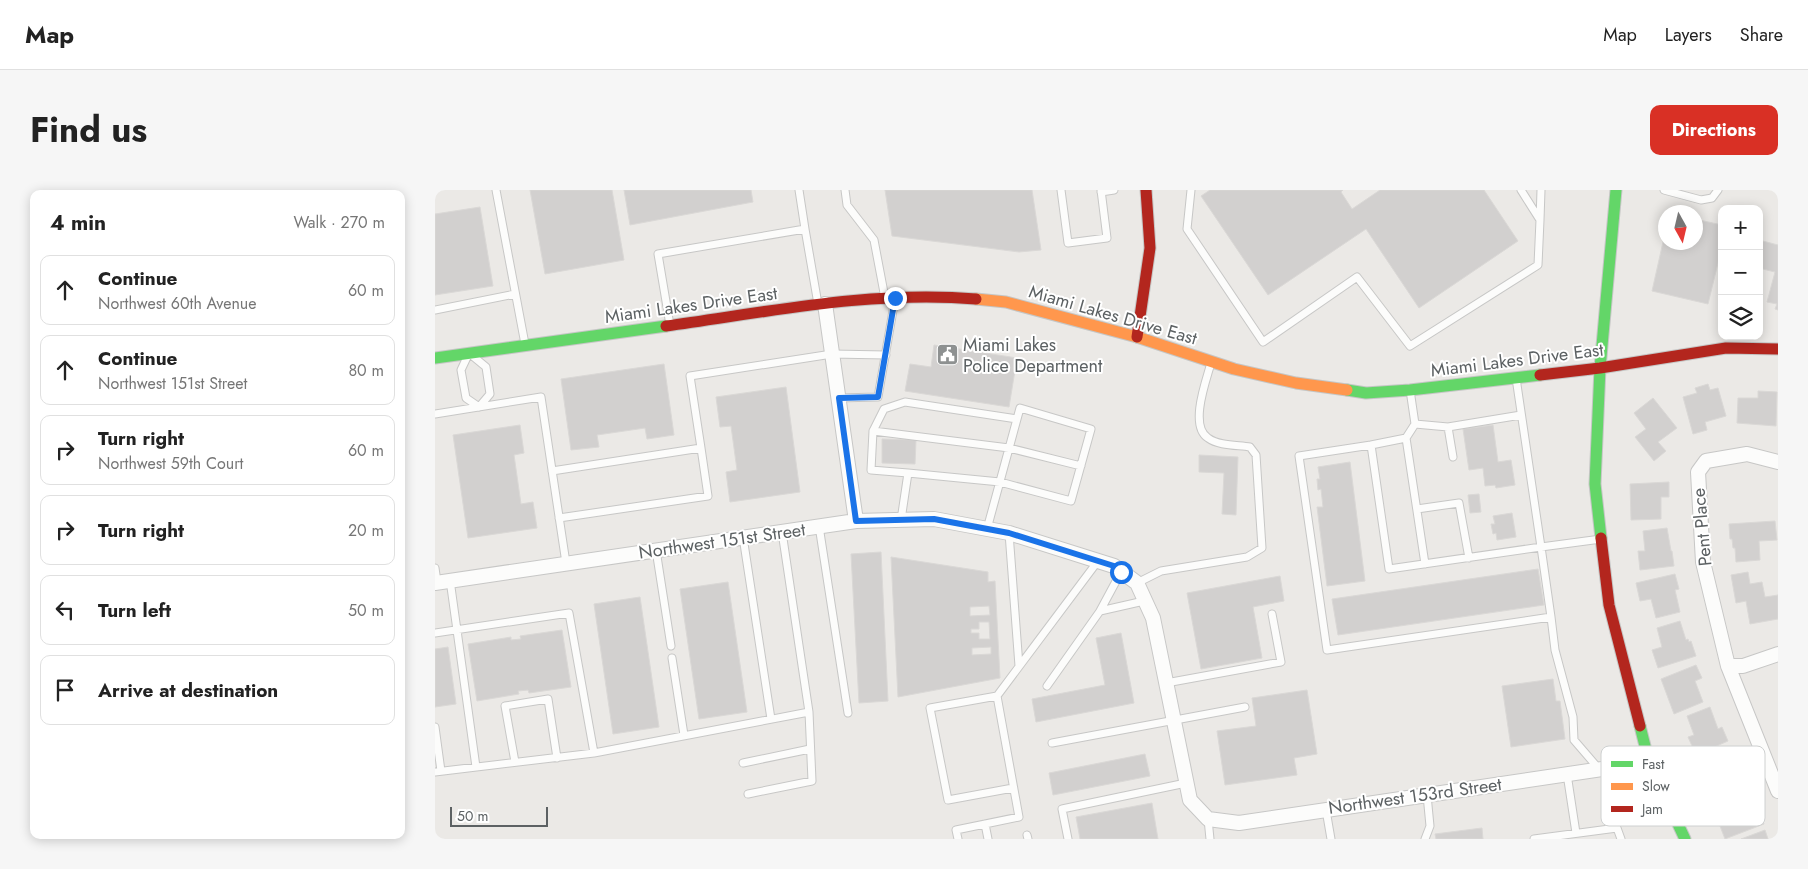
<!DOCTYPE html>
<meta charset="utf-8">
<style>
body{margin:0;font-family:Jost,sans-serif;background:#f6f6f6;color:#222}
.controls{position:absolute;right:15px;top:15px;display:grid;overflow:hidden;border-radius:10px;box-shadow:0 2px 12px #0003}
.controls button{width:45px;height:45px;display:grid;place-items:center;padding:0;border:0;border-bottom:1px solid #e0e0e0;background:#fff;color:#222;font:25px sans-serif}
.compass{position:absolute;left:1223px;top:15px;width:45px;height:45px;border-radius:50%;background:#fff;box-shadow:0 2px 12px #0003;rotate:172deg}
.scale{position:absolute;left:15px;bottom:12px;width:98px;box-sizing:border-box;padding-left:5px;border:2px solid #5c6163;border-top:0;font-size:14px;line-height:18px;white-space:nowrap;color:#5c6163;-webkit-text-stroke:4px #fff;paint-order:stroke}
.stop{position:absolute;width:15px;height:15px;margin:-11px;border:4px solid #1a73e8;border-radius:50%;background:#fff}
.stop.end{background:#1a73e8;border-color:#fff;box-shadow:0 1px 5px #0008}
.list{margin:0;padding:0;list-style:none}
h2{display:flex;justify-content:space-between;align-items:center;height:65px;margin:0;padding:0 20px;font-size:21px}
h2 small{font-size:16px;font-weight:400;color:#767676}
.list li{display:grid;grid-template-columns:32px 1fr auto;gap:15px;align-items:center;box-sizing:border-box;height:70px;margin:0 10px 10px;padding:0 10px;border:1px solid #e0e0e0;border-radius:10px}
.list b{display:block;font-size:19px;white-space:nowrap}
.list p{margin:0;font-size:16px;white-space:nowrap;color:#767676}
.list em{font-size:16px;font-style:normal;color:#767676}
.icon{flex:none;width:28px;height:28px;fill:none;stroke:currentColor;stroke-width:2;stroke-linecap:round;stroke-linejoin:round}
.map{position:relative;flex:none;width:1343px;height:649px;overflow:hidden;border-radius:10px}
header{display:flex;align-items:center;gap:30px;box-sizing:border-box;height:70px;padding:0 25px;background:#fff;border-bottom:1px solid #e0e0e0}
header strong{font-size:24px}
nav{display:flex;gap:28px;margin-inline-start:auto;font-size:18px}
.intro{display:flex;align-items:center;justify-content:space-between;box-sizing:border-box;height:120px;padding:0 30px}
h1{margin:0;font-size:35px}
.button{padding:12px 22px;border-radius:10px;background:#d93025;color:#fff;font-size:18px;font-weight:700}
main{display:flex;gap:30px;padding:0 30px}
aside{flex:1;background:#fff;border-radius:10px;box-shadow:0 2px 12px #0003}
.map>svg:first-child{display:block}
.building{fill:#d2d0cf;stroke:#dad8d6;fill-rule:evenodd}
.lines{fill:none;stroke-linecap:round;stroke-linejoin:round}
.lane-casing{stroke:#c7c7c6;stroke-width:9}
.street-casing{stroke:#c7c7c6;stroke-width:16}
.fast-casing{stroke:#c5c6c5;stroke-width:13}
.slow-casing{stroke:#c5c6c5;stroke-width:13}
.jam-casing{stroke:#c5c6c5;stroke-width:13}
.lane{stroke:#fcfcfb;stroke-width:7}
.street{stroke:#fcfcfb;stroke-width:14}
.fast{stroke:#63d668;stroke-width:11}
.slow{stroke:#ff974d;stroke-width:11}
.jam{stroke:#b3261e;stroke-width:11}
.route{stroke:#1a73e8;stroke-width:6}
.labels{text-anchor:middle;stroke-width:4;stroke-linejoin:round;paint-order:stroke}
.street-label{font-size:18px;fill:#5c6163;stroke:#fff}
.poi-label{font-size:18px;fill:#5c6163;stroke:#fff;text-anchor:start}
.key{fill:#fff;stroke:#ced0d0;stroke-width:1}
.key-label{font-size:14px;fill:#5c6163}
</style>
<header>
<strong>Map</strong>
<nav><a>Map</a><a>Layers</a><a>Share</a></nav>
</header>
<div class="intro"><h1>Find us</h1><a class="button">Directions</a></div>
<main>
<aside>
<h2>4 min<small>Walk · 270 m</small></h2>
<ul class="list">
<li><svg class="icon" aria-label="ahead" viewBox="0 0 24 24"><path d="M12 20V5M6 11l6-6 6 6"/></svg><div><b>Continue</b><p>Northwest 60th Avenue</p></div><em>60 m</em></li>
<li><svg class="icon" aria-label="ahead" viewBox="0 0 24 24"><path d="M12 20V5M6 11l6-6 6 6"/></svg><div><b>Continue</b><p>Northwest 151st Street</p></div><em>80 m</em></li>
<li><svg class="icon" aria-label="right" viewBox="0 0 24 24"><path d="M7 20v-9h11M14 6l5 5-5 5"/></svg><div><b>Turn right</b><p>Northwest 59th Court</p></div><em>60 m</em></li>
<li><svg class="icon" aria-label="right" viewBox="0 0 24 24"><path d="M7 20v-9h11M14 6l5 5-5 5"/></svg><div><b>Turn right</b></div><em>20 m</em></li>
<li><svg class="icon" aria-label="left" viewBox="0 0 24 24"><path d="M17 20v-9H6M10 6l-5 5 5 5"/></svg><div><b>Turn left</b></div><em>50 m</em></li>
<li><svg class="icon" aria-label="arrive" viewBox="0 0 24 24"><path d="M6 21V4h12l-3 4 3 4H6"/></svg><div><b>Arrive at destination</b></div></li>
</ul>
</aside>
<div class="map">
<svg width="1343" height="649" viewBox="0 0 1343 649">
<rect width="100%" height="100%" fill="#ebe9e6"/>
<path class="building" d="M95 0H177L189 70 110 84Z
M189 0H316L318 12 195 35Z
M450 0H597L606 60 584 62 457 46Z
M775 0H908L906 2 917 19 945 0H1049L1083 51 984 118 931 39 833 105 766 6Z
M45 17 58 96 0 105V24Z
M1260 29 1287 35V57L1273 114 1217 101 1230 43V52H1260Z
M1324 50 1343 55V120L1340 119 1342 114 1332 112 1340 82 1324 78Z
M499 155 582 168 574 217 470 201 475 174 496 177Z
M229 174 239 245 212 249 210 238 162 245 164 257 136 260 126 189Z
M1273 194 1275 200 1283 198 1291 226 1270 232 1272 240 1258 244 1248 207 1262 203 1260 198Z
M351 197 365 302 295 312 291 282 302 280 296 236 285 237 281 207Z
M1323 201 1342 202 1341 236 1302 233 1303 208H1323Z
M1218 208 1242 238 1223 252 1231 261 1219 271 1200 247 1211 239 1199 223Z
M85 235 89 263 79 265 86 314 98 312 102 338 33 348 18 245Z
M1058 235 1063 272 1076 270 1080 295 1061 298 1060 295 1050 296 1048 278 1034 280 1028 239Z
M447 249 481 250 480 274 447 273Z
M764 265 803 267 801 325 787 324 789 283 764 282Z
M915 272 930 391 892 396 882 317H888L886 299 883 300 882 289H885L883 277Z
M1234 292V307H1226V329L1196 330 1195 294Z
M1044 304 1046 322 1035 323 1033 305Z
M1077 323 1081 347 1062 350 1061 343 1058 344 1056 334H1060L1058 326Z
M1340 331 1342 350 1324 351 1325 370 1301 372 1300 358H1298L1297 349H1295L1294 334Z
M1232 338 1236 361H1237L1239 376 1205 380 1203 361H1210L1208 341Z
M446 362 453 511 424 513 416 364Z
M456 367 553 382V392L560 391 565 488 463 507ZM554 416 555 425 535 426V417ZM544 432H554L555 449H544V443H536V439H544ZM556 457V464L537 465V458Z
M1103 379 1109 415 903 445 897 409Z
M1313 382 1315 394 1327 392 1330 407 1343 405V429L1315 434 1311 411 1301 413 1296 385Z
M1240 384 1244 399 1240 400 1245 422 1221 428 1216 409 1205 411 1201 393Z
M845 386 849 411 818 417 827 468 766 479 752 403Z
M293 392 312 522 264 529 245 399Z
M205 407 224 537 178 544 159 414Z
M1245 431 1251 450 1253 449 1254 452 1256 451 1261 466 1223 478 1217 460 1227 457 1222 438Z
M127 440 136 497 94 503 93 500 83 501 84 504 42 511 33 454 76 447V450L86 449 85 446Z
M686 443 699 513 601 532 597 509 670 495 661 448Z
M13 457 21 514 0 517V459Z
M1261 475 1267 488 1260 491 1268 512 1239 524 1226 489Z
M1118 489 1121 511H1125L1130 549 1076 557 1067 496Z
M872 500 882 564 859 568 862 585 790 595 782 541 821 536 817 508Z
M1275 517 1283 539 1287 537 1293 551 1261 565 1253 547 1259 545 1252 526Z
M710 564 715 586 618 605 614 583Z
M1308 601 1316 620 1322 618 1329 634 1290 649 1283 631 1293 628 1285 609Z
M717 613 723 649H645L641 627Z
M1047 638 1048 649H1001L1000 644Z
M1330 640 1333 649H1306Z"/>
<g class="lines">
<defs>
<path id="lane" d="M61 0 90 154
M364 0 370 39
M410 0 412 15 439 50 450 108
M626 0 633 53 672 48 666 0
M756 0 752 39 828 152 922 87 975 156 1103 75 1105 30 1086 0
M1229 0 1266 10 1277 8 1283 0
M666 2 679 0
M1105 30 1106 0
M0 120 80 104
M235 135 223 64 370 39 383 114
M34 163 51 177 55 204 44 217 31 208 26 180Z
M1081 188 1106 357 954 379 936 255 864 266 892 460 1116 427 1106 357 1166 349
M975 200 980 234 971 248 990 374
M403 208 443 207 460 109
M0 224 106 207 131 373
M582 229 470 212 449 219 438 241 574 258 646 276
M980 234 1013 237 1018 267
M1013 237 1086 225
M438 241 436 280 473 283
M936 255 971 248
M266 258 255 186 397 164 451 165
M117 281 266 258 273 306 124 328
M982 319 1024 313 1034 368
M466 330 473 283 565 292 636 311 656 239 585 218 552 339
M384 336 413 523
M574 343 584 476
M308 347 336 529
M221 360 236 456
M0 378 2 392
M15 390 41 577
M702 393 726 381 812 367 827 358 821 265 815 257C802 255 784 256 773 248 754 236 771 191 776 173
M665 421 686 382
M1116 427 1120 460 1138 527 1139 550 1164 579
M0 443 134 423 159 563
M237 468 249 545
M731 493 846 472 837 424
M612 496 665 421 709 411
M562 506 495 518 513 610 578 598
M0 537 6 581
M617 553 810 517
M80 572 70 516 113 509 122 568
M308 573 375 559
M0 582 159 563 374 522 347 342
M1132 584 1141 643
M313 604 377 591 374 522
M891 620 896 649
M773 629 775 649
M550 634 553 649
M592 645 593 649
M523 649 521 640 584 627 562 506 663 371
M633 649 627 619 751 593
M990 649 995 636 992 605
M1099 649 1182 638 1186 649"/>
<path id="street" d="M390 114 421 331
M1343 272 1312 264 1271 271 1263 282 1268 372 1293 476 1343 601
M0 393 421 331 499 329 574 343 679 376 702 393 718 428 755 610 773 629 804 633 1214 572
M1293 476H1308L1343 464"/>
<path id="fast" d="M0 168 231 136
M912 200 931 203 975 200 1105 185
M1166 348 1160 294 1165 178 1181 0
M1205 536 1214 572 1250 649"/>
<path id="slow" d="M541 109 571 112 702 147 799 179 861 193 912 200"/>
<path id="jam" d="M231 136C333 122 438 100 541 109
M702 147 715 58 711 0
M1105 185 1165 178 1291 158 1343 159
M1166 348 1174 415 1205 536"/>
</defs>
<use href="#lane" class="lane-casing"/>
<use href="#street" class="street-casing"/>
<use href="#fast" class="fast-casing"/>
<use href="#slow" class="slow-casing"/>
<use href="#jam" class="jam-casing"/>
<use href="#lane" class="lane"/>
<use href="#street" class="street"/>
<use href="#fast" class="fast"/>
<use href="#slow" class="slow"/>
<use href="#jam" class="jam"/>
</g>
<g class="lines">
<path class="route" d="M460 108 443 207 404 208 421 331 499 329 574 343 679 376 686 382"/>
</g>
<defs>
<symbol id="civic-square" viewBox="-11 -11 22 22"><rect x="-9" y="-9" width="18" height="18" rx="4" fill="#8e9191" stroke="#fff"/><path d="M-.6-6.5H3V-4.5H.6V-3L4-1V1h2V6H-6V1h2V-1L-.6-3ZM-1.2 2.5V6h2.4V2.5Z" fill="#fff"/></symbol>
</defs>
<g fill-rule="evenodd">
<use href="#civic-square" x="500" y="152" width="25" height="25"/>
</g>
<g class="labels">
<g class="street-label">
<text transform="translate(256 115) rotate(-8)" y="6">Miami Lakes Drive East</text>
<text transform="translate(678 125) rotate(16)" y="6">Miami Lakes Drive East</text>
<text transform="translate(1082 170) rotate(-7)" y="6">Miami Lakes Drive East</text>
<text transform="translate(1267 337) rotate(-95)" y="6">Pent Place</text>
<text transform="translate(287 351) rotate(-8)" y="6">Northwest 151st Street</text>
<text transform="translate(980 606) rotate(-8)" y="6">Northwest 153rd Street</text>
</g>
<g class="poi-label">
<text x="528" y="161">Miami Lakes<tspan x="528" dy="21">Police Department</tspan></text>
</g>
</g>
<rect x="1166" y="556" width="164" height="80" rx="8" class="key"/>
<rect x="1176" y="571" width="22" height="6" fill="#63d668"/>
<rect x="1176" y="593" width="22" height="7" fill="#ff974d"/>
<rect x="1176" y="616" width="22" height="6" fill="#b3261e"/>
<g class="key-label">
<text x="1207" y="579">Fast</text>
<text x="1207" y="601">Slow</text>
<text x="1207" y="624">Jam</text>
</g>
</svg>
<div class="controls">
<button>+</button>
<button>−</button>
<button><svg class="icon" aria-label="layers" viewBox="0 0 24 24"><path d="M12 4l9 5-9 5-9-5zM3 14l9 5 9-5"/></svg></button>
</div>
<svg class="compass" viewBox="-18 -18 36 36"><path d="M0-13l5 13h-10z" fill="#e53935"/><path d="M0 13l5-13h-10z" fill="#767676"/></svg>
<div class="scale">50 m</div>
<div class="stop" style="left:686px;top:382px"></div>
<div class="stop end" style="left:460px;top:108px"></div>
</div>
</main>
